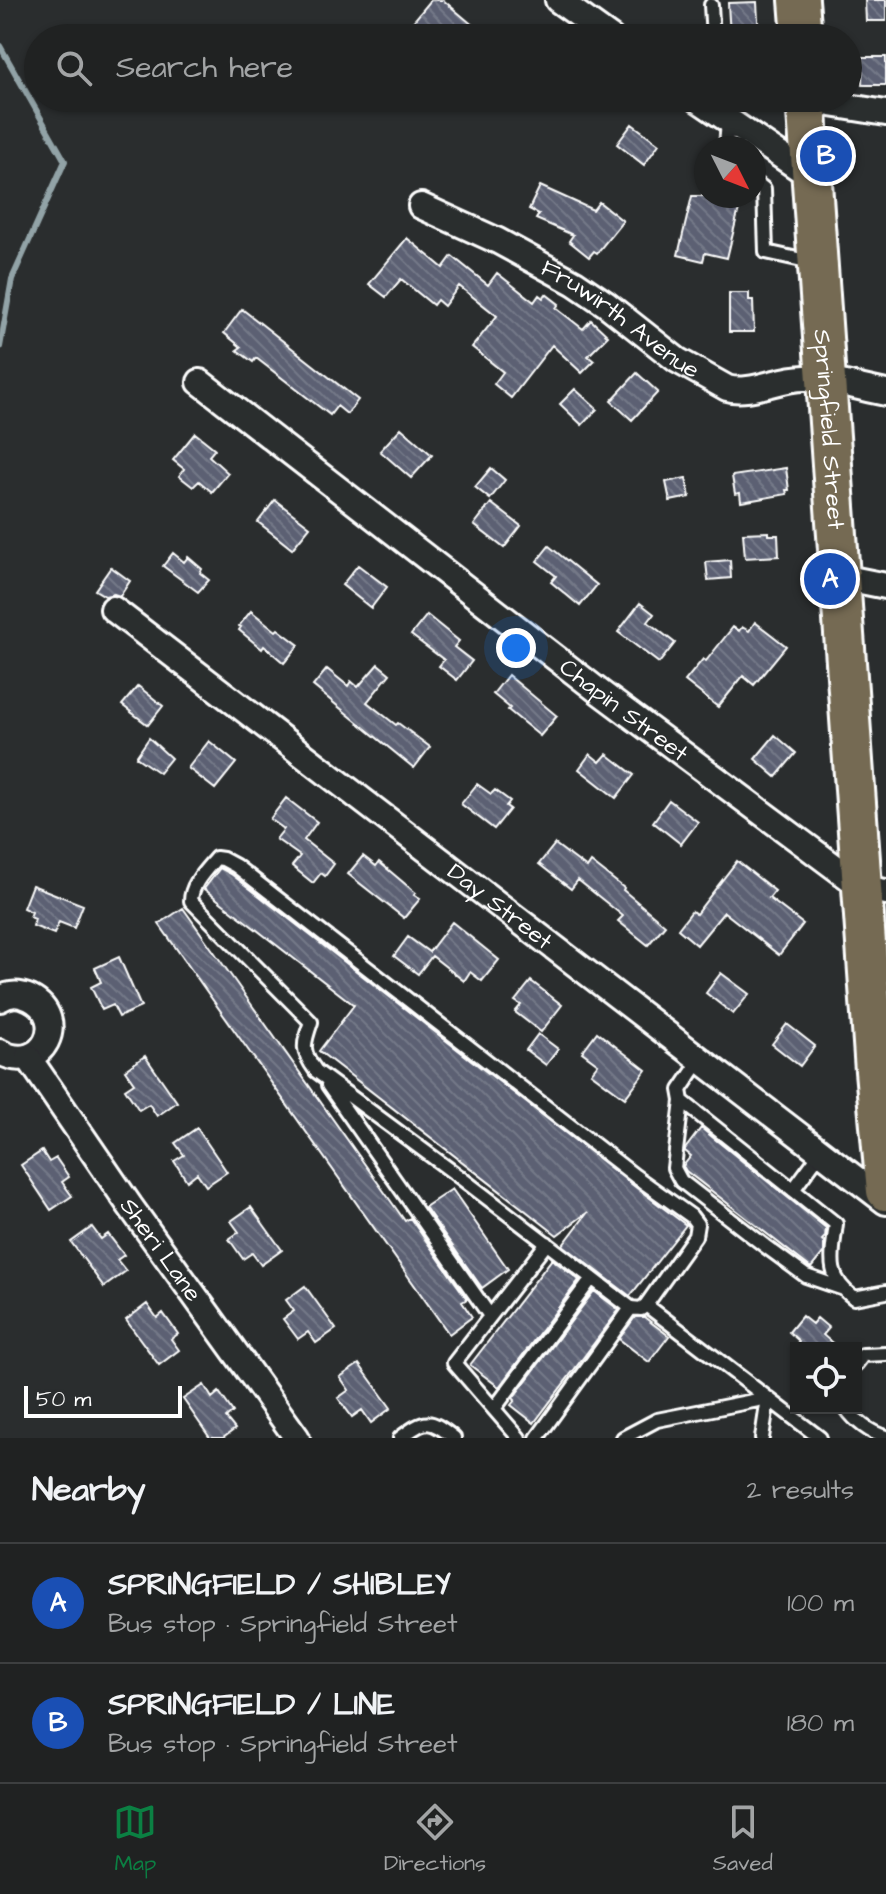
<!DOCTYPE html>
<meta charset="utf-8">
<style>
body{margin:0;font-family:"Architects Daughter",sans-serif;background:#282a2a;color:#f1f3f6}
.controls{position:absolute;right:24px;bottom:24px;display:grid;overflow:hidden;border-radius:0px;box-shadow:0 2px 6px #0004}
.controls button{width:72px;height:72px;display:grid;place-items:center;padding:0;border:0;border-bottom:2px solid #3d3f40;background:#202222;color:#f1f3f6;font:40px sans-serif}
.compass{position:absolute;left:694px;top:136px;width:72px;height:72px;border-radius:50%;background:#202222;box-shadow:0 2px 6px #0004;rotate:132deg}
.scale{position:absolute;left:24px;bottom:20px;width:158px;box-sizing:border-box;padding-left:8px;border:4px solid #fff;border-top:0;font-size:22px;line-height:28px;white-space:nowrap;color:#fff;-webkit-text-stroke:6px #2a2d2e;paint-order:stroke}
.you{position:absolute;left:516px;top:648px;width:28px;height:28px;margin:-20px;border:6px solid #fff;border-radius:50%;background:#1a73e8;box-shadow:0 0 0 12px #1a73e833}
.badge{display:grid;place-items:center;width:52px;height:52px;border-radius:50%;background:#0b8043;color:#fff;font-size:26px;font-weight:700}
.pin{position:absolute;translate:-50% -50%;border:4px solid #fff;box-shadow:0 2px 8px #0006}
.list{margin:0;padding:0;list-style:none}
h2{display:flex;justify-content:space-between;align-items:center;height:104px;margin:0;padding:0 32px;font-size:34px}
h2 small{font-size:26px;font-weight:400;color:#a2a4a5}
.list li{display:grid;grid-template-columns:52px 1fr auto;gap:24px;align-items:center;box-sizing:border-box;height:120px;padding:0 32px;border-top:2px solid #3d3f40}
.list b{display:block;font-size:30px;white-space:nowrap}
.list p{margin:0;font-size:26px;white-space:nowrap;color:#a2a4a5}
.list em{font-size:26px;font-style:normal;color:#a2a4a5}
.icon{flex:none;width:44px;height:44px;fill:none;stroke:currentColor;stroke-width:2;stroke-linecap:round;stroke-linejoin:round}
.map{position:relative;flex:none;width:886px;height:1438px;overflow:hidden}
.search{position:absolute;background:#202222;box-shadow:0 2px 6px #0004;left:24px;right:24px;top:24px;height:88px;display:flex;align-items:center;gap:20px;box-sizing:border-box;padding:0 28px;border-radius:44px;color:#a2a4a5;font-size:30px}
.sheet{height:344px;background:#202222}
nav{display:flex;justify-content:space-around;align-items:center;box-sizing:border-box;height:112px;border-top:2px solid #3d3f40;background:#202222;font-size:22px;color:#a2a4a5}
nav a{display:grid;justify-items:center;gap:4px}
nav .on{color:#0b8043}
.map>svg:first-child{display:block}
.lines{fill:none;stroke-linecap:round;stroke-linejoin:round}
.stream{stroke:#92a3a7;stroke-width:6}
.building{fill:url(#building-back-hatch);stroke:#fff;stroke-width:2}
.lane-casing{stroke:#fff;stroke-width:18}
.street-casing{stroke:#fff;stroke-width:30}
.primary-casing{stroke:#fff;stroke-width:44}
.lane{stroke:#2a2d2e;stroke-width:12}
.street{stroke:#2a2d2e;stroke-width:24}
.primary{stroke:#746b52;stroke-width:38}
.labels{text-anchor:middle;stroke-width:6;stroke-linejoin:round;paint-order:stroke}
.street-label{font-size:24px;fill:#fff;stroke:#2a2d2e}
</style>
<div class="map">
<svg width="886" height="1438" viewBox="0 0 886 1438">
<defs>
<pattern id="building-back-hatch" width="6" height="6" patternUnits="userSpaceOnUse" patternTransform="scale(2)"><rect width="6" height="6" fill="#5b6173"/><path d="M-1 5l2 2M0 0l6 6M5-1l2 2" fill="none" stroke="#747988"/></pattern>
</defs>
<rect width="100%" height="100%" fill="#2a2d2e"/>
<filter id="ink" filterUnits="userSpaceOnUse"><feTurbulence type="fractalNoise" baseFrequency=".0125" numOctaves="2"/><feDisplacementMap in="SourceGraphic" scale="16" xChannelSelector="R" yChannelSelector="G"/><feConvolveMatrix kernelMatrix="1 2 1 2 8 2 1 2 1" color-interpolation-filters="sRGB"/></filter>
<g filter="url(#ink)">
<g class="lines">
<path class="stream" d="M0 46 65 161 12 279 0 347"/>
</g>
<path class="building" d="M431 0H443L488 38H428L411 24Z
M865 0H886V21H866Z
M757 2 759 38H730L728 3Z
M863 57H886V85H862Z
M632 124 659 144 644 165 617 144Z
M540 186 593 210 599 202 623 221 597 253 594 251 589 257 569 241 573 235 536 219 539 214 529 209Z
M692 196H742L727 258 705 253 703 261 678 255Z
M407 238 443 268 452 256 488 285 497 273 534 302 539 295 543 298 546 294 559 304 556 308 583 329 591 320 608 336 588 356 594 361 582 373 552 345 511 398 494 384 503 372 472 347 497 316 459 286 444 306 437 300 433 305 401 279 386 297 369 284Z
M729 293H749V300H753L754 332H729Z
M242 309 358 400 347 414 337 406 330 415 256 358 253 362 237 350 241 347 224 333Z
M637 373 658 392 632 420 611 401Z
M575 389 597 409 582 425 560 404Z
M401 428 432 455 411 478 380 451Z
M195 433 215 449 209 456 228 473 212 492 199 481 193 487 179 476 184 469 173 460Z
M491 468 505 480 490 499 475 487Z
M786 468 789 490H786L787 494 741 502 740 493 735 494 732 476Z
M686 478 690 497 670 501 666 482Z
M275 500 310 527 292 549 258 522Z
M491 503 521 526 504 548 474 525Z
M769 532V535H778L779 556 745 558 743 533Z
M549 546 597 585 580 606 551 582 556 576 537 561Z
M173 553 184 562 188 557 202 569 200 573 209 580 198 592 163 566Z
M730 560 731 578 708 580 706 562Z
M358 565 387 587 371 608 342 585Z
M111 567 130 581 120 596 114 594 105 596 95 590Z
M640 603 654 614 648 622 675 643 659 663 618 632Z
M251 611 276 631 278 629 299 645 284 663 264 646 262 649 239 630 241 627 239 626Z
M427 615 459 641 454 647 472 661 457 680 439 666 444 660 411 635Z
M755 622 786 646 754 685 743 676 718 707 685 681 703 659 706 661 733 627 739 631 742 627 749 631Z
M378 664 390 674 367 702 396 725 398 723 430 747 414 768 313 686 327 669 348 686 351 681 358 687Z
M508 675 557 716 540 736 508 710 510 708 493 694Z
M138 686 163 706 148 725 122 705Z
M775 735 796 753 776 777 755 759Z
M149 738 171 758 159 773 136 757Z
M209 741 236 763 215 789 188 768Z
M590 754 600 762 607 754 634 775 616 798 579 769Z
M477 784 491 794 495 790 510 801 506 806 510 809 494 829 461 804Z
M286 798 317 822 304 840 334 864 325 876 321 873 313 883 292 866 300 856 276 839 284 829 270 819Z
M669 800 698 822 681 844 653 822Z
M555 844 587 868 591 862 624 888 623 890 665 925 648 945 618 921 623 916 578 880 571 889 539 864Z
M363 856 376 866 379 862 416 893 414 895 420 899 404 918 348 874Z
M737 861 775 891 769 898 803 924 779 955 724 912 697 945 678 929 692 911 696 914Z
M220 868 231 874 630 1183 686 1225 630 1296 563 1245 588 1212 557 1235 319 1051 354 1005 204 889Z
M32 885 83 905 74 928 59 922 54 934 33 926 35 919 30 917 32 912 23 908Z
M183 908 405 1221 410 1218 467 1299 462 1302 472 1317 449 1334 159 924Z
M452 922 499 960 482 981 470 972 464 981 432 956 418 974 394 956 408 937 429 952Z
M119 957 141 1007 119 1017 113 1005 102 1010 91 987 101 982 95 968Z
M721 973 749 994 733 1014 706 993Z
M531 981 562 1005 541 1032 515 1012 521 1005 515 1001Z
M787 1024 815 1046 800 1066 772 1044Z
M597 1032 646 1070 625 1098 591 1073 598 1064 582 1052Z
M538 1034 558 1049 546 1065 526 1050Z
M145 1056 177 1102 157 1116 149 1104 139 1110 125 1089 134 1083 125 1070Z
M197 1128 227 1172 206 1186 197 1173 187 1181 174 1161 184 1155 175 1143Z
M701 1128 826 1228 825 1237 822 1240 824 1242V1252L811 1268 686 1171 683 1166 691 1156 685 1151V1149Z
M42 1151 49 1162 56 1158 69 1177 62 1182 72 1196 51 1210 21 1165Z
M452 1189 508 1269 482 1288 425 1207Z
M251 1207 282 1250 261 1265 252 1253 243 1259 229 1239 239 1232 231 1221Z
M92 1227 101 1239 108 1234 124 1255 117 1260 126 1271 104 1287 71 1242Z
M552 1259 579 1280 499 1387 470 1365Z
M305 1286 336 1329 316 1343 308 1332 298 1339 283 1319 294 1311 286 1300Z
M594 1291 619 1310 534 1423 511 1405 515 1400 513 1398Z
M147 1304 157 1318 163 1313 178 1334 171 1339 179 1350 159 1365 126 1320Z
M802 1316 812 1324 817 1318 829 1328 823 1335 838 1348H793L799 1341 789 1332Z
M635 1317H644L669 1336 649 1362 619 1339Z
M359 1364 391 1408 371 1423 362 1410 352 1417 338 1398 349 1390 340 1377Z
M204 1385 212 1398 219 1392 233 1412 226 1418 235 1429 223 1438H210L183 1399Z"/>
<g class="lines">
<defs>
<path id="lane" d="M711 5 713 38
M726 148 728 120
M754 181 764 189 766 252 811 262
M216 858 223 859 236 866 635 1176 691 1216 697 1224 695 1236 646 1305 641 1309 631 1308 461 1178 316 1071C301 1051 303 1045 311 1022L191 901C191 884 206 870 216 858Z
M701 1059 680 1090 682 1101 836 1224C832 1256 825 1277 854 1298L886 1292
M328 1085 490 1316
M682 1101 674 1168 681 1181 765 1246 806 1276 841 1288
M793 1190 821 1152
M646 1305 820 1438
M856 1364 863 1355 886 1354
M846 1408C855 1421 870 1433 886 1437
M494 1409 592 1278
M400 1438C426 1419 429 1418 454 1438
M519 1438 454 1363 547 1243
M537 1438 631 1308
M623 1438 657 1420 768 1398 762 1438"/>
<g id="street">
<path d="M558 0 611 38"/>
<path d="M696 98 812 177"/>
<path d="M806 100 886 113"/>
<path id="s1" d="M421 206 498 241 575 283 606 304 677 360 727 388C750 395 781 377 806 378 832 379 860 388 886 393"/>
<path id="s2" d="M200 382 601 693 863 888 886 892"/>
<path d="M841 577 886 586"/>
<path id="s3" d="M113 609 886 1202"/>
<path d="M0 999C10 993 19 993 30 998 70 1018 43 1076 0 1052"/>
<path id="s4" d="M28 1057 130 1206 297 1438"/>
</g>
<g id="primary">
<path d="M799 0 802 38"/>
<path id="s5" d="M806 98 875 1071 886 1191"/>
</g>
</defs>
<use href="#lane" class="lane-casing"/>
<use href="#street" class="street-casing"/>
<use href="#primary" class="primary-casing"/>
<use href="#lane" class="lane"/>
<use href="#street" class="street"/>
<use href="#primary" class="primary"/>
</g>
</g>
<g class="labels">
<g class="street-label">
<text dy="8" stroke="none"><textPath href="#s1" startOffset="230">Fruwirth Avenue</textPath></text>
<text dy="8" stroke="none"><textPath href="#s5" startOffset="332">Springfield Street</textPath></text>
<text dy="8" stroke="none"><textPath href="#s2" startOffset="536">Chapin Street</textPath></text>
<text dy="8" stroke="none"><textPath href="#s3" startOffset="488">Day Street</textPath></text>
<text dy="8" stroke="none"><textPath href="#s4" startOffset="234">Sheri Lane</textPath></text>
</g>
</g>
</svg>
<div class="controls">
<button><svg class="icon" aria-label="locate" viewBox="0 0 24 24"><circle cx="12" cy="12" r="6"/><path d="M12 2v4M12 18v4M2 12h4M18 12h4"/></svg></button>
</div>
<svg class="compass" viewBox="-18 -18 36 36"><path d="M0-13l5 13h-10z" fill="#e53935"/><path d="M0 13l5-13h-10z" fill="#a2a4a5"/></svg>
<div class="scale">50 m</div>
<div class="you"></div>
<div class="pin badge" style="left:830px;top:579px;background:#1a4fb4">A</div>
<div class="pin badge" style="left:826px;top:156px;background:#1a4fb4">B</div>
<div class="search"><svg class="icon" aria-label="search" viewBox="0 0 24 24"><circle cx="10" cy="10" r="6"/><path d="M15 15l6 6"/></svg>Search here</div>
</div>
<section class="sheet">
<h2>Nearby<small>2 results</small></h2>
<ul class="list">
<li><span class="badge" style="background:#1a4fb4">A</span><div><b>SPRINGFIELD / SHIBLEY</b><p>Bus stop · Springfield Street</p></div><em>100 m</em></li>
<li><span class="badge" style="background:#1a4fb4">B</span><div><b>SPRINGFIELD / LINE</b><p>Bus stop · Springfield Street</p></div><em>180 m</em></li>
</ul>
</section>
<nav>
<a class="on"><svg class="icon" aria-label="map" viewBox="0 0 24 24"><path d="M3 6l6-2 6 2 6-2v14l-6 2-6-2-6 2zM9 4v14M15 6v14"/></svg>Map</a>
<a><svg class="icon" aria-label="directions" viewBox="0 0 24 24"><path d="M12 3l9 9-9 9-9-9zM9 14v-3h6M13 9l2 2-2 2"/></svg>Directions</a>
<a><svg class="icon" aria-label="saved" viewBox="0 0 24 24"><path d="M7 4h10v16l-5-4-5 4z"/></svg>Saved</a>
</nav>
